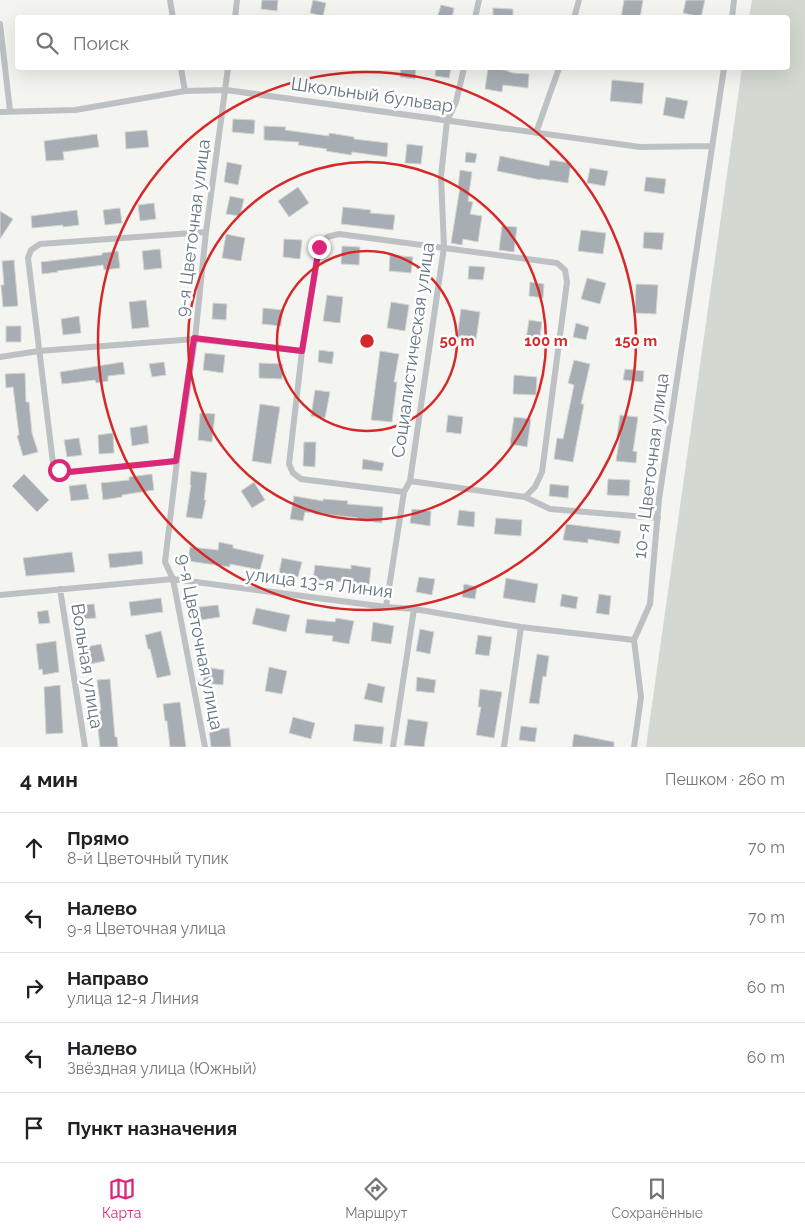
<!DOCTYPE html>
<html lang="ru">
<meta charset="utf-8">
<style>
body{margin:0;font-family:Raleway,sans-serif;background:#f6f6f6;color:#202124}
.stop{position:absolute;width:15px;height:15px;margin:-11px;border:4px solid #db2777;border-radius:50%;background:#fff}
.stop.end{background:#db2777;border-color:#fff;box-shadow:0 1px 5px #0008}
.list{margin:0;padding:0;list-style:none}
h2{display:flex;justify-content:space-between;align-items:center;height:65px;margin:0;padding:0 20px;font-size:21px}
h2 small{font-size:16px;font-weight:400;color:#757577}
.list li{display:grid;grid-template-columns:32px 1fr auto;gap:15px;align-items:center;box-sizing:border-box;height:70px;padding:0 20px;border-top:1px solid #e0e0e0}
.list b{display:block;font-size:19px;white-space:nowrap}
.list p{margin:0;font-size:16px;white-space:nowrap;color:#757577}
.list em{font-size:16px;font-style:normal;color:#757577}
.icon{flex:none;width:28px;height:28px;fill:none;stroke:currentColor;stroke-width:2;stroke-linecap:round;stroke-linejoin:round}
.map{position:relative;flex:none;width:805px;height:747px;overflow:hidden}
.search{position:absolute;background:#fff;box-shadow:0 5px 20px #0002;left:15px;right:15px;top:15px;height:55px;display:flex;align-items:center;gap:12px;box-sizing:border-box;padding:0 18px;border-radius:5px;color:#757577;font-size:19px}
.sheet{height:415px;background:#fff}
nav{display:flex;justify-content:space-around;align-items:center;box-sizing:border-box;height:70px;border-top:1px solid #e0e0e0;background:#fff;font-size:14px;color:#757577}
nav a{display:grid;justify-items:center;gap:2px}
nav .on{color:#db2777}
.map>svg:first-child{display:block}
.green{fill:#d3d9d0}
.building{fill:#a7aeb3;stroke:#d5d5d3}
.lines{fill:none;stroke-linecap:round;stroke-linejoin:round}
.lane{stroke:#bdc1c4;stroke-width:6}
.route{stroke:#db2777;stroke-width:6}
.ring{fill:none;stroke:#d62828;stroke-width:2.5}
.labels{text-anchor:middle;stroke-width:5;stroke-linejoin:round;paint-order:stroke}
.street-label{font-size:18px;fill:#647580;stroke:#fff}
.centre{fill:#d62828;stroke:#fff;stroke-width:2.5}
.ring-label{font-size:15px;text-anchor:middle;font-weight:bold;fill:#d62828;stroke:#fff;stroke-width:5;stroke-linejoin:round;paint-order:stroke}
</style>
<div class="map">
<svg width="805" height="747" viewBox="0 0 805 747">
<rect width="100%" height="100%" fill="#f4f4f0"/>
<path class="green" d="M752 0H805V747H646L742 68H788V18L749 17Z"/>
<path class="building" d="M262 0H278L277 11 261 9Z
M313 0 326 3 323 16 310 13Z
M624 0H643L640 18H621Z
M686 0H705L701 17 683 13Z
M441 5 454 8 452 18H437Z
M493 8 513 9V18H493Z
M401 68H416L415 79 400 77Z
M436 68H451L449 78 435 76Z
M488 68 505 70 513 73 529 74 528 88 503 85 502 92 485 89Z
M612 80 644 83 642 104 610 101Z
M666 97 688 101 684 119 663 115Z
M233 119 255 120 254 134 232 132Z
M264 126 286 127 285 130 329 136V133L354 137V139L388 143 387 157 352 152 351 155 326 151 327 149 298 145 299 142 264 140Z
M147 130 149 147 126 149 125 132Z
M97 134 99 147 63 152 64 160 46 161 44 141Z
M407 144 423 146 421 164 405 163Z
M466 152 477 154 475 163 465 162Z
M500 156 549 166 550 160 571 163 568 183 541 179V180L497 171Z
M227 162 242 165 238 185 224 182Z
M590 168 608 171 605 186 587 183Z
M460 170 472 172 468 201 473 202 470 214 482 216 478 242 463 239 462 245 451 243 460 187H458Z
M646 177 666 179 664 194 644 191Z
M298 187 309 203 289 217 278 201Z
M230 196 244 199 240 216 226 214Z
M154 203 156 219 140 221 138 205Z
M343 207 371 210 370 213 395 215 393 230 341 224Z
M120 208 122 223 105 225 103 210Z
M77 210 79 225 63 227V225L32 228 31 216Z
M0 211 13 219 0 239Z
M502 226 517 227 514 252 499 250Z
M581 230 606 233 603 254 578 251Z
M644 232 664 233 662 250 643 248Z
M226 234 245 238 241 261 222 258Z
M284 239 302 240 300 259 283 257Z
M342 246 360 247 359 265 341 264Z
M160 249 162 268 144 270 142 251Z
M118 251 120 268 104 270 103 265 57 271 58 272 42 274 41 262 102 255V253Z
M390 255 413 257 411 273 389 271Z
M14 260 18 306 3 307 1 285H4L2 261Z
M469 266 485 267 483 280 468 279Z
M587 278 606 283 600 304 581 299Z
M530 282 544 284 543 298 529 296Z
M636 284 658 285 656 314 635 313Z
M327 295 343 297 340 323 323 321Z
M146 300 149 327 132 329 129 302Z
M391 302 409 305 405 331 387 328Z
M213 303 227 304 226 320 212 319Z
M263 308 283 310 281 326 262 324Z
M461 309 480 312 476 340 457 337Z
M79 316 81 333 63 335 61 319Z
M529 320 542 322 538 348 525 346Z
M576 323 589 327 586 340 573 337Z
M6 326H21V342H6Z
M319 350 334 352 332 364 318 362Z
M380 351 399 354 394 382H397L392 422 371 420Z
M205 353 225 355 223 373 203 370Z
M574 360 590 364 581 404H584L573 462 554 459 557 438 563 439 574 385 568 383Z
M123 362 125 374 108 376V381L96 383 95 380 62 384 60 372Z
M164 362 166 375 152 377 149 364Z
M259 363 283 364 282 379 259 378Z
M625 369 644 371 643 382 623 380Z
M25 373 26 402H29L32 433 38 452 23 456 17 436 19 435 13 387 6 388 5 374Z
M514 375 537 377 536 395 513 394Z
M315 390 330 392 325 418 311 416Z
M260 404 280 407 271 464 252 461Z
M200 413 215 414 212 442 198 440Z
M448 415 463 417 461 434 446 432Z
M620 415 638 417 633 451 637 452 636 463 616 461 620 436H617Z
M514 417 531 419 527 447 510 444Z
M147 425 149 443 132 446 130 428Z
M113 433 114 453 99 454 98 435Z
M79 438 82 455 67 457 64 440Z
M304 442H316L315 467 303 466Z
M363 459 384 463 382 471 362 469Z
M191 471 207 473 204 500H206L202 519 186 517 191 485H190Z
M24 474 49 500 37 512 12 486Z
M152 474 154 490 122 495V497L103 500 101 483 129 480V477Z
M608 479 630 480 629 496 607 495Z
M254 482 265 500 252 508 241 491Z
M86 484 89 499 71 501 69 486Z
M550 484 569 486 568 498 549 496Z
M294 496 323 501V499L348 501 347 504 383 507 382 523 358 520V518L305 512 303 521 290 519Z
M412 509 431 511 430 526 410 523Z
M459 510 475 512 474 527 457 525Z
M496 518 522 520 521 536 494 534Z
M566 524 621 531 619 544 588 539V543L563 540Z
M219 542 233 545V548L264 555 260 570 230 564V567L188 561 190 547 218 550Z
M142 551 143 564 110 568 108 554Z
M72 552 75 572 26 576 23 558Z
M282 558 302 562 298 577 279 573Z
M315 565 351 569V565L371 568 369 585 313 579Z
M419 577 435 579 432 595 416 592Z
M506 578 538 584 535 603 503 598Z
M464 584 477 587 475 599 462 597Z
M562 594 578 597 576 609 560 606Z
M599 594 611 596 609 615 596 613Z
M161 598 163 612 131 616 129 602Z
M94 604 96 618 82 619 80 605Z
M218 605 220 617 201 620 199 607Z
M256 608 290 615 286 632 252 624Z
M48 610 50 623 39 624 37 612Z
M336 618 354 621 349 644 332 641 333 636 305 633 307 619 335 622Z
M373 622 394 626 391 644 371 641Z
M420 629 434 632 430 654 416 651Z
M161 631 171 675 157 678 150 649H148L145 635Z
M478 635 492 637 489 656 475 654Z
M56 641 59 672 43 675 42 669 39 670 36 644Z
M101 644 105 661 90 664 86 647Z
M537 654 549 656 546 677 543 676 539 704 529 703Z
M205 667 224 670 223 685 203 683Z
M269 667 287 671 282 694 265 691Z
M417 677 436 680 434 693 416 691Z
M110 679 115 737H117L118 747H100L96 710H101L97 680Z
M368 683 385 687 382 703 364 699Z
M60 685 63 733 46 734 44 687Z
M480 689 502 692 494 738 476 735 481 707H478Z
M180 702 186 747H170L167 721H165L163 704Z
M293 717 315 723 311 739 289 733Z
M408 719 428 722 424 747 404 745Z
M355 724 384 727 382 744 353 741Z
M521 726 537 728 535 742 519 740Z
M229 728 231 747H211L209 730Z
M574 734 614 742V747H572Z"/>
<g class="lines">
<path class="lane" d="M170 0 173 18
M235 18 237 0
M475 18 479 0
M574 18 579 0
M732 18 734 0
M0 24 10 111
M181 68 185 91
M0 112 75 110 185 91 226 90 640 147 711 146
M536 133 559 68
M0 357 39 351 195 339 302 351
M177 461 69 472 59 470 53 463 28 258 31 250 40 244 206 232
M404 492 301 479 293 473 289 464 302 351 319 247 327 237 339 234 557 263 565 270 567 282 542 472 535 487 525 497 410 481
M525 497 550 509 658 518
M60 589 85 747
M0 595 173 579 386 607 414 609 521 627 634 640
M386 607 404 492 410 481 444 247 441 176 447 121 456 102 464 68
M205 747 173 579 165 562 177 461 195 339 206 232 228 68
M393 747 414 609
M504 747 521 627
M634 747 641 697 634 640 650 604 659 499 724 68"/>
</g>
<g class="lines">
<path class="route" d="M59 470 69 472 176 461 194 338 302 351 319 247"/>
</g>
<g class="ring">
<circle cx="367" cy="341" r="90"/>
<circle cx="367" cy="341" r="179"/>
<circle cx="367" cy="341" r="269"/>
</g>
<g class="labels">
<g class="street-label">
<text transform="translate(372 95) rotate(8)" y="6">Школьный бульвар</text>
<text transform="translate(193 228) rotate(-83)" y="6">9-я Цветочная улица</text>
<text transform="translate(413 350) rotate(-82)" y="6">Социалистическая улица</text>
<text transform="translate(651 466) rotate(-83)" y="6">10-я Цветочная улица</text>
<text transform="translate(319 583) rotate(7)" y="6">улица 13-я Линия</text>
<text transform="translate(200 642) rotate(79)" y="6">9-я Цветочная улица</text>
<text transform="translate(87 666) rotate(81)" y="6">Вольная улица</text>
</g>
</g>
<circle cx="367" cy="341" r="8" class="centre"/>
<g class="ring-label">
<text x="457" y="346">50 m</text>
<text x="546" y="346">100 m</text>
<text x="636" y="346">150 m</text>
</g>
</svg>
<div class="stop" style="left:59px;top:470px"></div>
<div class="stop end" style="left:319px;top:247px"></div>
<div class="search"><svg class="icon" aria-label="search" viewBox="0 0 24 24"><circle cx="10" cy="10" r="6"/><path d="M15 15l6 6"/></svg>Поиск</div>
</div>
<section class="sheet">
<h2>4 мин<small>Пешком · 260 m</small></h2>
<ul class="list">
<li><svg class="icon" aria-label="ahead" viewBox="0 0 24 24"><path d="M12 20V5M6 11l6-6 6 6"/></svg><div><b>Прямо</b><p>8-й Цветочный тупик</p></div><em>70 m</em></li>
<li><svg class="icon" aria-label="left" viewBox="0 0 24 24"><path d="M17 20v-9H6M10 6l-5 5 5 5"/></svg><div><b>Налево</b><p>9-я Цветочная улица</p></div><em>70 m</em></li>
<li><svg class="icon" aria-label="right" viewBox="0 0 24 24"><path d="M7 20v-9h11M14 6l5 5-5 5"/></svg><div><b>Направо</b><p>улица 12-я Линия</p></div><em>60 m</em></li>
<li><svg class="icon" aria-label="left" viewBox="0 0 24 24"><path d="M17 20v-9H6M10 6l-5 5 5 5"/></svg><div><b>Налево</b><p>Звёздная улица (Южный)</p></div><em>60 m</em></li>
<li><svg class="icon" aria-label="arrive" viewBox="0 0 24 24"><path d="M6 21V4h12l-3 4 3 4H6"/></svg><div><b>Пункт назначения</b></div></li>
</ul>
</section>
<nav>
<a class="on"><svg class="icon" aria-label="map" viewBox="0 0 24 24"><path d="M3 6l6-2 6 2 6-2v14l-6 2-6-2-6 2zM9 4v14M15 6v14"/></svg>Карта</a>
<a><svg class="icon" aria-label="directions" viewBox="0 0 24 24"><path d="M12 3l9 9-9 9-9-9zM9 14v-3h6M13 9l2 2-2 2"/></svg>Маршрут</a>
<a><svg class="icon" aria-label="saved" viewBox="0 0 24 24"><path d="M7 4h10v16l-5-4-5 4z"/></svg>Сохранённые</a>
</nav>
